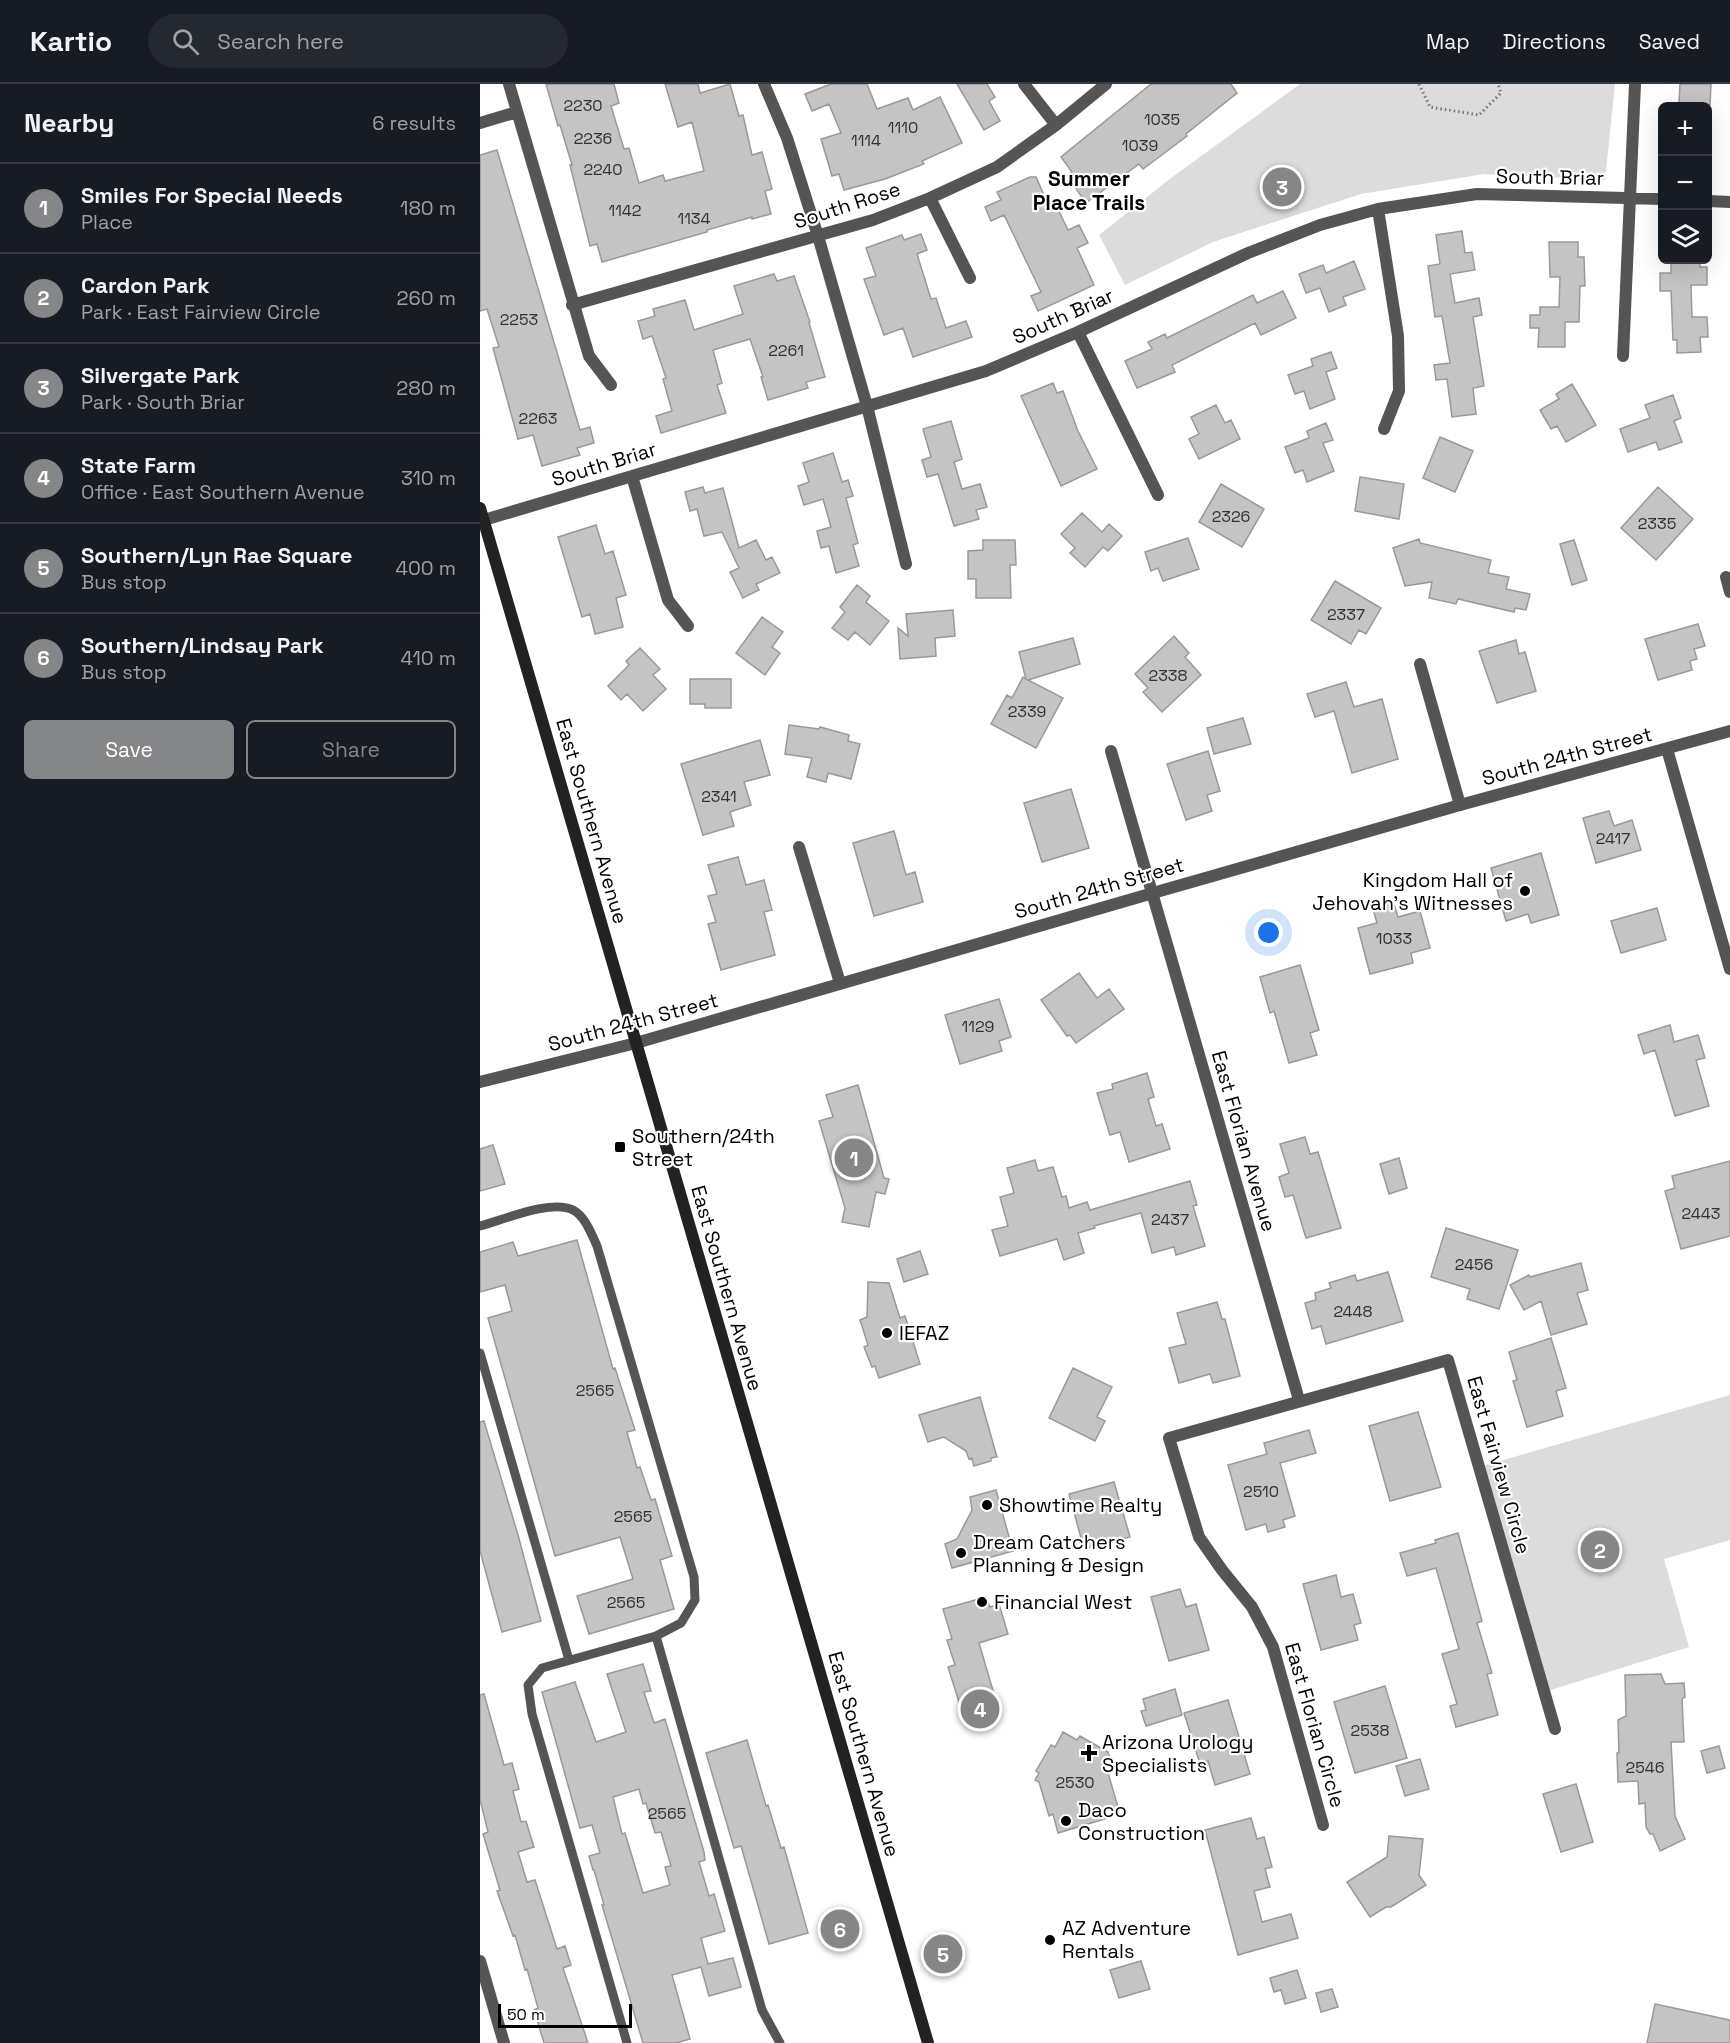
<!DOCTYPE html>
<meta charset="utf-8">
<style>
body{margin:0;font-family:"Space Grotesk",sans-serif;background:#242831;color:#f1f3f6}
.controls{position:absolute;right:18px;top:18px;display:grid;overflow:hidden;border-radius:9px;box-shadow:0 6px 24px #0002}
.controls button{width:54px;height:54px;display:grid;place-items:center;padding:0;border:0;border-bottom:2px solid #363941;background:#171b24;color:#f1f3f6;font:30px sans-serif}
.scale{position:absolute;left:18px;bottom:15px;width:134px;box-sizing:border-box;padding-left:6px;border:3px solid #000;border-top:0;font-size:16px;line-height:21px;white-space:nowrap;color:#000;-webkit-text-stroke:4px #fff;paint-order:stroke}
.you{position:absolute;left:789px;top:849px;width:21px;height:21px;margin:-15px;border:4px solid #fff;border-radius:50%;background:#1a73e8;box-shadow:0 0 0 9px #1a73e833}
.badge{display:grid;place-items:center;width:39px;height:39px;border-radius:50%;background:#858687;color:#fff;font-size:20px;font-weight:700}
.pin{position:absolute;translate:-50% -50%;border:3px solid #fff;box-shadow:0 2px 6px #0006}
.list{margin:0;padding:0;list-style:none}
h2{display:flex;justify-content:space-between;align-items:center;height:78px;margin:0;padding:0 24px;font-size:26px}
h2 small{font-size:20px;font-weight:400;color:#9ea1a6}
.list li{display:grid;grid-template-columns:39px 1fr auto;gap:18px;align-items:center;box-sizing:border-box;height:90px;padding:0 24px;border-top:2px solid #363941}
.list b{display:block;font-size:22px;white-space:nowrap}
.list p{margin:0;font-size:20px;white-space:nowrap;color:#9ea1a6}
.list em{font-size:20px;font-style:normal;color:#9ea1a6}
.actions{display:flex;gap:12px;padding:18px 24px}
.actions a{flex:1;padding:14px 0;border:2px solid #858687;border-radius:9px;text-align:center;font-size:21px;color:#858687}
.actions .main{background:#858687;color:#fff}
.icon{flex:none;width:33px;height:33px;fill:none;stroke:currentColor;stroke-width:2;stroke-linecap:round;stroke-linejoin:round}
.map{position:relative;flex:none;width:1250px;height:1959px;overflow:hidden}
header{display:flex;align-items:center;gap:36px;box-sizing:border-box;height:84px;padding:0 30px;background:#171b24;border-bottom:2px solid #363941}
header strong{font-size:28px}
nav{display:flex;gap:33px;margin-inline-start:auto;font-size:21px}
.search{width:420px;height:54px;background:#242831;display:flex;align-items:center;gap:15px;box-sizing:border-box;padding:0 21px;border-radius:33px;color:#9ea1a6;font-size:22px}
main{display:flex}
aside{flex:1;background:#171b24}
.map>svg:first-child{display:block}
.green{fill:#dcdcdc}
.building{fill:#c4c4c4;stroke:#999;stroke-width:1.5;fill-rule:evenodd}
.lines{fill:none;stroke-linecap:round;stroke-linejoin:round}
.path{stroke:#777;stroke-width:3;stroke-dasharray:1.5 3;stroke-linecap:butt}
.service{stroke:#555;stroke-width:9}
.minor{stroke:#555;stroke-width:12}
.tertiary{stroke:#555;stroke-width:12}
.secondary{stroke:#222;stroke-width:12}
.poi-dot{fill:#000;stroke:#fff;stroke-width:2}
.labels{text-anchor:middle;stroke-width:4.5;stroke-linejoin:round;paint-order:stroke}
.number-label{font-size:16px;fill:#313131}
.street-label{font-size:20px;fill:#000;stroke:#fff}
.poi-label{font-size:20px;fill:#000;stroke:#fff;text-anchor:start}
.neighbourhood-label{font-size:21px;font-weight:bold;fill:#000;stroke:#fff}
</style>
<header>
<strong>Kartio</strong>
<div class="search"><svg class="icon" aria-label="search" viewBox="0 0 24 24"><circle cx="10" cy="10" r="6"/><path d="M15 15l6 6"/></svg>Search here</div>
<nav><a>Map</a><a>Directions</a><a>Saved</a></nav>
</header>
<main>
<aside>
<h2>Nearby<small>6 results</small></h2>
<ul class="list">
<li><span class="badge">1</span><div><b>Smiles For Special Needs</b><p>Place</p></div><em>180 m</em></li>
<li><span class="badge">2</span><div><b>Cardon Park</b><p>Park · East Fairview Circle</p></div><em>260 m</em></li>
<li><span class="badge">3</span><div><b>Silvergate Park</b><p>Park · South Briar</p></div><em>280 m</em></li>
<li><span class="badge">4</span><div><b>State Farm</b><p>Office · East Southern Avenue</p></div><em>310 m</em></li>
<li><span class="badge">5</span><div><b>Southern/Lyn Rae Square</b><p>Bus stop</p></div><em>400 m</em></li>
<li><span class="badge">6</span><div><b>Southern/Lindsay Park</b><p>Bus stop</p></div><em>410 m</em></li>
</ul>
<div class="actions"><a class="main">Save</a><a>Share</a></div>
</aside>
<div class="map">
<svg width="1250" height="1959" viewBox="0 0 1250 1959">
<rect width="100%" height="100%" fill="#fff"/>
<path class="green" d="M820 0H1135L1125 96 1004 90 881 110 733 158 645 201 619 151 691 94Z
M1250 1311V1456L1184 1475 1209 1563 1064 1608 999 1383Z"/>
<path class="building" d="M66 0H134L139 19 131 22 144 65 149 64 159 99 183 91 185 97 224 87 212 38 198 43 185 0H218L220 9 250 0 259 32 263 31 272 71 282 68 292 105 285 107 291 130 272 135V133L227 146V148L122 178 117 160 110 162 90 81H92L80 41 78 42Z
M351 0H387L397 25 428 14 433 26 460 13 482 59 442 77 444 80 405 95 364 106 359 90 352 92 341 55 361 49 349 20 332 27 325 10Z
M477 0H507L515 13 509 17 520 37 504 46Z
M671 0H751L757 9 706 50 707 52 663 85 659 80 606 119 587 92 592 88 581 73Z
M1200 0H1231L1230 21 1199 19Z
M17 66 100 346 110 343 114 359 97 364 100 371 62 382 53 351 38 355 13 264 19 263 7 225 0 227V71Z
M550 93H556L568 120 574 117 588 146 599 141 608 159 597 164 614 201 558 227 551 212 561 208 524 131 511 137 505 123 521 116 517 108Z
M982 147 985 169 992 168 995 186 970 190 975 219 999 214 1002 231 993 233 1004 302 993 304 996 330 972 333 967 295 956 296 954 281 970 279 962 232 955 233 948 182 960 180 956 151Z
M441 150 447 166 437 170 451 215 456 214 466 244 486 237 492 253 433 273 423 244 404 251 384 195 396 192 386 164 422 151 424 156Z
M1069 158H1098V173H1104L1105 202H1100L1099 238H1085V263H1058L1059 244H1050V231H1060V223H1079L1080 193H1070Z
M1191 176H1220V183H1227V201H1211L1212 233H1227L1228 253H1220L1221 268 1197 269V256H1193L1191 207H1180V189H1191Z
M874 177 885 205 863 213 866 221 849 228 840 204 826 209 819 190 843 181 846 189Z
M294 190 297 197 314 192 330 238 329 239 345 293 326 298 328 304 288 316 281 293H283L270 255 233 266 242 299 237 301 246 329 181 349 176 332 192 327 183 295 186 294 172 252 163 255 158 237 175 232 173 225 205 216 214 246 263 230 254 202Z
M803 207 816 234 781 251 775 239 692 281 695 288 657 304 645 277 672 265 668 258 685 250 687 254 773 211 777 219Z
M851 268 857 284 846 288 855 315 830 325 824 307 815 310 808 291 833 282 831 275Z
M573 299 577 309 583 307 598 347 617 385 581 402 541 312Z
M1092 300 1116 341 1086 358 1077 342 1071 345 1060 326 1079 315 1076 310Z
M1193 311 1201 334 1194 337 1202 358 1179 366 1176 358 1148 368 1140 345 1170 334 1165 321Z
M736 321 745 339 751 336 760 355 719 375 709 355 719 350 711 333Z
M471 337 482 375 474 378 482 405 500 400 507 423 496 426 499 435 474 442 458 390 447 393 442 376 451 373 443 345Z
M846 339 853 356 843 359 854 387 827 398 823 386 815 389 805 363 829 354 827 347Z
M960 353 993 367 975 408 943 394Z
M353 369 362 398 368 396 373 412 366 414 378 459 373 461 379 482 356 489 349 462 341 464 337 447 351 443 343 415 324 421 318 402 329 398 323 379Z
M880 393 924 400 919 435 875 427Z
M741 400 784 425 762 463 719 438Z
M223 403 225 409 243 404 259 464 276 456 286 476 292 473 300 489 276 500 279 506 263 514 250 488 259 484 242 448 224 452 217 425 210 427 205 408Z
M1178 403 1213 435 1176 476 1141 444Z
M602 429 622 448 629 440 642 452 628 467 623 463 605 483 590 469 595 464 581 450Z
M116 441 125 470 133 467 146 511 136 514 143 543 115 550 110 530 102 533 78 453Z
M708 454 719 485 683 497 678 484 671 487 665 468Z
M939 455 940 459 1011 476 1008 489 1029 493 1026 505 1050 510 1046 526 1035 524 1034 528 978 515 976 520 949 514 952 498 925 502 913 464Z
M503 456H535L536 481H530L531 514H496V495H488V467L503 466Z
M1094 456 1107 496 1092 501 1080 460Z
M855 497 901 524 886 550 879 546 871 560 831 536Z
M377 501 390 512 386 518 409 537 390 561 375 548 368 556 352 544 365 528 360 523Z
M473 526 475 552 455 554 456 572 420 575 418 544 428 552 426 530Z
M282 533 303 548 292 563 300 569 285 591 256 569Z
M1218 540 1225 562 1214 565 1217 575 1210 577 1212 586 1178 596 1165 555Z
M694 552 709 569 705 573 721 591 682 628 663 608 668 604 655 590Z
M593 554 600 580 548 596 583 614 556 664 511 640 527 611 532 614 543 593 546 595 539 568Z
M1036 556 1039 570 1045 568 1056 607 1017 619 999 567Z
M160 564 180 585 173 591 186 605 163 627 147 610 141 616 128 602 149 581 146 577Z
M210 595H251V624H225V620H210Z
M866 598 874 623 902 615 918 675 872 689 854 627 835 633 827 610Z
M763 634 771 660 734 670 727 644Z
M309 641 339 645 340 643 369 651 368 657 380 660 371 695 348 689 346 698 327 693 332 674 305 670Z
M280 656 290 691 264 698 271 721 250 728 254 742 223 751 201 680Z
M728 667 740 707 727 711 732 727 706 736 687 680Z
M591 705 609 764 562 778 544 719Z
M1129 727 1134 742 1152 736 1161 766 1116 779 1103 734Z
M414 747 426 791 435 788 443 818 394 832 373 759Z
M1061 769 1079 831 1051 839 1048 830 1026 837 1011 784Z
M258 773 266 801 284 796 292 826 284 828 295 871 241 886 228 840 236 838 228 812 237 810 228 781Z
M914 820 918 833 940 827 950 864 931 869 933 879 890 890 878 844 897 839 893 825Z
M1177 824 1186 856 1141 869 1131 837Z
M820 881 839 946 830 949 837 971 809 979 794 927 790 929 780 893Z
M599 889 617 914 629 905 644 925 596 959 590 951 587 952 561 916Z
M519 915 531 953 519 957 522 967 480 980 465 931Z
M1190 941 1194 958 1218 951 1225 974 1216 976 1229 1022 1195 1032 1175 966 1164 970 1158 951Z
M667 989 674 1013 668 1015 676 1042 682 1040 690 1065 649 1078 640 1048 630 1051 617 1009 633 1005 632 1000Z
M378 1001 404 1094 409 1095 405 1110 396 1108 389 1143 362 1138 365 1124 339 1037 353 1033 346 1011Z
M825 1053 830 1070 838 1068 861 1144 826 1154 813 1111 805 1113 799 1093 809 1089 800 1060Z
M13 1061 25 1100 0 1107V1065Z
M919 1074 927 1104 909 1110 900 1080Z
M555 1076 558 1087 573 1083 582 1113 586 1112 589 1124 607 1118 610 1126 710 1097 717 1121 713 1122 725 1162 696 1171 694 1163 672 1169 661 1129 614 1142 615 1144 598 1149 604 1169 584 1176 577 1155 520 1172 512 1146 528 1142 520 1113 534 1109 527 1084Z
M1250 1077V1152L1201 1165 1185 1107 1195 1104 1192 1092Z
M966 1144 1038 1166 1019 1225 987 1215 990 1205 951 1193Z
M97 1156 133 1285 135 1284 155 1346 147 1348 157 1384 160 1383 171 1416 175 1415 192 1472 180 1476 194 1525 109 1550 97 1512 153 1495 140 1453 75 1472 8 1234 32 1227 25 1201 0 1208V1168L33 1158 38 1172Z
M440 1167 448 1190 424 1198 417 1175Z
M1101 1179 1108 1206 1097 1209 1107 1240 1071 1251 1061 1217 1044 1226 1030 1201 1049 1191 1050 1193Z
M908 1188 923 1237 846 1260 841 1242 832 1245 825 1219 836 1216 835 1209 851 1204 849 1199 875 1191 877 1197Z
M388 1198 409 1199 420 1234 425 1232 440 1280 399 1294 395 1282 392 1283 384 1263 388 1261 380 1236 387 1233Z
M737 1218 742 1235H745L760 1292 733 1299 730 1290 699 1299 689 1264 706 1260 697 1229Z
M1071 1254 1086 1304 1076 1307 1083 1332 1047 1343 1033 1297 1037 1296 1029 1268Z
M593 1284 632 1303 617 1333 625 1337 615 1357 569 1334Z
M500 1313 517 1373 511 1374V1377L494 1382 492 1374 489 1375 486 1367 464 1353 448 1358 439 1331Z
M938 1328 961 1403 910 1417 889 1342Z
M4 1337 38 1451 61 1537 22 1548 0 1467V1338Z
M829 1346 836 1369 800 1379 815 1432 803 1436 805 1443 788 1448 786 1440 766 1446 748 1381 787 1370 784 1359Z
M634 1398 650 1453 604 1465 589 1410Z
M516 1406 533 1467 472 1484 465 1460 477 1455 492 1426 490 1413Z
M978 1449 1002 1537 997 1539 1012 1589 1007 1590 1018 1631 976 1643 970 1622 977 1620 962 1570 979 1565 956 1484 927 1492 920 1469 956 1459 955 1456Z
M856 1491 861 1513 873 1510 881 1539 874 1541 878 1556 841 1566 823 1500Z
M700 1505 706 1523 716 1520 729 1566 689 1577 671 1513Z
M506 1513 510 1523 519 1520 528 1550 499 1559 519 1627 489 1636 483 1617 479 1618 468 1583 475 1581 467 1556 472 1555 463 1525Z
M163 1580 171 1607 164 1608 174 1639 185 1635 224 1768 225 1776 219 1778 229 1812 234 1810 245 1847 221 1854 228 1880 253 1874 261 1903 229 1912 221 1883 192 1891 210 1955 196 1959H163L122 1821H124L114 1786H113L109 1772 120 1769 112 1741 100 1744 62 1608 95 1598 116 1658 146 1648 127 1590ZM159 1705 163 1720 166 1719 175 1749 181 1748 191 1782 185 1783 190 1801 163 1809 145 1749 142 1750 133 1713Z
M1181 1590 1185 1600 1204 1599 1205 1613 1202 1615 1204 1658H1191L1195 1732 1205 1755 1180 1767 1173 1750H1170L1166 1743 1165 1719 1159 1720 1158 1697 1138 1698 1137 1669H1139L1138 1636 1146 1632 1145 1591Z
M905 1602 927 1674 875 1689 854 1618Z
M695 1605 702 1631 666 1642 661 1627 666 1626 663 1615Z
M4 1610 24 1681 32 1679 39 1705 33 1707 41 1738 46 1737 54 1763 38 1768 47 1798 55 1796 77 1865 85 1862 91 1881 83 1884 108 1959H64L54 1926 58 1924 47 1885 45 1886 35 1851 33 1852 17 1807 20 1806 3 1750 8 1748 0 1716V1611Z
M748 1616 770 1690 735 1701 728 1677 720 1680 704 1629Z
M583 1648 597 1656 600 1652 628 1668 632 1681 626 1682 638 1723 625 1727 628 1734 578 1749 573 1730 569 1732 559 1698 555 1696 559 1689 556 1687 571 1661 575 1663Z
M267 1656 286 1722 288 1721 301 1764 304 1763 328 1849 289 1860 261 1762 254 1764 226 1669Z
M1239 1662 1245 1684 1227 1689 1221 1667Z
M940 1675 949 1705 925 1712 916 1682Z
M1096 1700 1113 1758 1081 1768 1063 1710Z
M771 1734 777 1755 784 1753 792 1783 785 1785 790 1803 774 1807 782 1838 811 1830 818 1854 758 1871 725 1746Z
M909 1752 943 1755 939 1791 946 1801 911 1823H906L890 1833 867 1798 907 1773Z
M661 1877 670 1905 639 1914 630 1886Z
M817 1886 826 1914 805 1920 801 1906 794 1908 790 1894Z
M852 1905 858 1923 841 1928 836 1909Z
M1175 1920 1250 1936V1959H1167Z"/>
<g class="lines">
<path class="path" d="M939 0 950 23 999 31 1021 9 1018 0"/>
<path class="service" d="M0 1142C23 1136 71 1115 93 1126 105 1132 112 1151 117 1162L214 1493 215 1516 201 1539 176 1552 62 1584 48 1601 52 1630 147 1959
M0 1269 89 1576
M176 1552 282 1926 300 1959"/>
<path class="minor" d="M29 0 109 272 131 301
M284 0 307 54 338 152 387 322 426 480
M544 0 576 41
M0 39 37 28
M450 114 490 194
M1228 117 1250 118
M898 125 918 252 919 307 904 345
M92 221 393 136 450 114 517 83 576 41 626 0
M598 248 678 411
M1143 272 1155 0
M152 392 188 516 208 542
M4 436 506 287 598 248 768 169 840 141 898 125 997 110 1182 115
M1246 493 1250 508
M940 580 980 721
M1187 665 1250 885
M631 667 819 1316
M319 763 360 899
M843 1741 793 1563 772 1523 742 1486 719 1453 689 1354 968 1276 1075 1645
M0 1877 24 1959"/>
<path class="tertiary" d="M0 998 156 959 673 809 980 721 1250 647"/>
<path class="secondary" d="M0 424 448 1959"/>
</g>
<g class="poi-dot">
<circle cx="1045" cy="807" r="6"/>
<rect x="134" y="1057" width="12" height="12" rx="3"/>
<circle cx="407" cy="1249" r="6"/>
<circle cx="507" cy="1421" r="6"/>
<circle cx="481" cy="1469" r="6"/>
<circle cx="502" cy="1518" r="6"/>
<path d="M606 1660h6v6h6v6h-6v6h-6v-6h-6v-6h6z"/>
<circle cx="586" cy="1737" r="6"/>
<circle cx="570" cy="1856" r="6"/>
</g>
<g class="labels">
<g class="number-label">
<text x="103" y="27">2230</text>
<text x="682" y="41">1035</text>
<text x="423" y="49">1110</text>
<text x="113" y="60">2236</text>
<text x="386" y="62">1114</text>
<text x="660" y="67">1039</text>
<text x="123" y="91">2240</text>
<text x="145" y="132">1142</text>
<text x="214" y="140">1134</text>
<text x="39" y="241">2253</text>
<text x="306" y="272">2261</text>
<text x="58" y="340">2263</text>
<text x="751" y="438">2326</text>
<text x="1177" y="445">2335</text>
<text x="866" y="536">2337</text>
<text x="688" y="597">2338</text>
<text x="547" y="633">2339</text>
<text x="239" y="718">2341</text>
<text x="1133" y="760">2417</text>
<text x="914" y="860">1033</text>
<text x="498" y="948">1129</text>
<text x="1221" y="1135">2443</text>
<text x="690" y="1141">2437</text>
<text x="994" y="1186">2456</text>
<text x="873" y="1233">2448</text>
<text x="115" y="1312">2565</text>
<text x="781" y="1413">2510</text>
<text x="153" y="1438">2565</text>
<text x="146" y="1524">2565</text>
<text x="890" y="1652">2538</text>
<text x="1165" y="1689">2546</text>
<text x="595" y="1704">2530</text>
<text x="187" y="1735">2565</text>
</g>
<g class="street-label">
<text transform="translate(1070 93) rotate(1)" y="7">South Briar</text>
<text transform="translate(367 121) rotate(-18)" y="7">South Rose</text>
<text transform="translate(583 232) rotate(-24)" y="7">South Briar</text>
<text transform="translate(124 380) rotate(-17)" y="7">South Briar</text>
<text transform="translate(1087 672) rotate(-15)" y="7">South 24th Street</text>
<text transform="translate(112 737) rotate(74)" y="7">East Southern Avenue</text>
<text transform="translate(619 804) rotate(-16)" y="7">South 24th Street</text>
<text transform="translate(153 938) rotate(-15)" y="7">South 24th Street</text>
<text transform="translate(764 1057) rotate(74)" y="7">East Florian Avenue</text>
<text transform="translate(247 1204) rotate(74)" y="7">East Southern Avenue</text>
<text transform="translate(1019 1381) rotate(74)" y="7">East Fairview Circle</text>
<text transform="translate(835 1641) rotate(74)" y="7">East Florian Circle</text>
<text transform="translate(384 1670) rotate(74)" y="7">East Southern Avenue</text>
</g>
<g class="poi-label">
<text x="1033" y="803" text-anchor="end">Kingdom Hall of<tspan x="1033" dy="23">Jehovah's Witnesses</tspan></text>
<text x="152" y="1059">Southern/24th<tspan x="152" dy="23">Street</tspan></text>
<text x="419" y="1256">IEFAZ</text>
<text x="519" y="1428">Showtime Realty</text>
<text x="493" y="1465">Dream Catchers<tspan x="493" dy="23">Planning &amp; Design</tspan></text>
<text x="514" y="1525">Financial West</text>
<text x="622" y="1665">Arizona Urology<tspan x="622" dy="23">Specialists</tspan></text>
<text x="598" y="1733">Daco<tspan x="598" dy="23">Construction</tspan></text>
<text x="582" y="1851">AZ Adventure<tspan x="582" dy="23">Rentals</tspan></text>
</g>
<g class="neighbourhood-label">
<text x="609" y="102">Summer<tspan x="609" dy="24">Place Trails</tspan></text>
</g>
</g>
</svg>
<div class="controls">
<button>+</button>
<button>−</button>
<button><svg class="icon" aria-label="layers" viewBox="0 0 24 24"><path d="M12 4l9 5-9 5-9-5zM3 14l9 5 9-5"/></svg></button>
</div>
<div class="scale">50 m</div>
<div class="you"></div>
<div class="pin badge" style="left:374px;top:1074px">1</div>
<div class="pin badge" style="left:1120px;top:1466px">2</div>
<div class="pin badge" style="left:802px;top:103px">3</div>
<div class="pin badge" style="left:500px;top:1625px">4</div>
<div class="pin badge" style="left:463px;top:1870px">5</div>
<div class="pin badge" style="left:360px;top:1845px">6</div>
</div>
</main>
